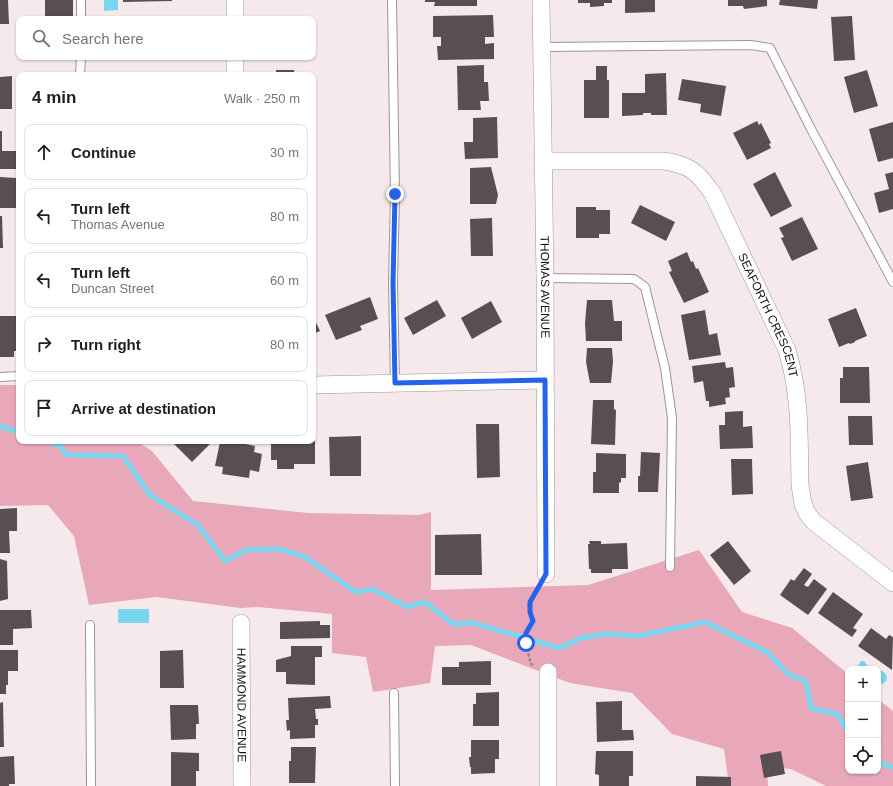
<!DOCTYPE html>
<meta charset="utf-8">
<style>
body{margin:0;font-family:Helvetica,sans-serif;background:#f6f6f6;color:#202124}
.controls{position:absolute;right:12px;bottom:12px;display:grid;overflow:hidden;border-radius:8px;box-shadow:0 1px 3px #0004}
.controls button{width:36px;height:36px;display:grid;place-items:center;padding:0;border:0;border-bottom:1px solid #e0e0e0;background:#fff;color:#202124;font:20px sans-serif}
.stop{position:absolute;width:12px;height:12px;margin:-9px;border:3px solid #2563eb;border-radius:50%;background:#fff}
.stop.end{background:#2563eb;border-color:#fff;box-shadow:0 1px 4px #0008}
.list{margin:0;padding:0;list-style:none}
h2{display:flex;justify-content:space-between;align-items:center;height:52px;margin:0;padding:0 16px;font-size:17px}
h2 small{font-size:13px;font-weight:400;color:#757577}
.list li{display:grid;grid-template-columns:26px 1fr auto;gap:12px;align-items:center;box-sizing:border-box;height:56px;margin:0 8px 8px;padding:0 8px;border:1px solid #e0e0e0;border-radius:8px}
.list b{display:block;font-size:15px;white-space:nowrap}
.list p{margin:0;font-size:13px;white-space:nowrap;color:#757577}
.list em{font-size:13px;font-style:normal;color:#757577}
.icon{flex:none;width:22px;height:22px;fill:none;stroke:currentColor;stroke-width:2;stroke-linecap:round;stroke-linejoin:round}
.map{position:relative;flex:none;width:893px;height:786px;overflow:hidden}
.search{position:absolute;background:#fff;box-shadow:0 1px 3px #0004;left:16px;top:16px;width:300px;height:44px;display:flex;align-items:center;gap:10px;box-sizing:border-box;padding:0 14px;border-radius:8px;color:#757577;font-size:15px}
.panel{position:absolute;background:#fff;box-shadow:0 1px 3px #0004;left:16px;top:72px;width:300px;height:372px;border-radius:8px}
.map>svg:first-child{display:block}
.green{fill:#e8a8ba}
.water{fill:#7ad5f0}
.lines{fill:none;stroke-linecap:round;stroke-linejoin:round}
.stream{stroke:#7ad5f0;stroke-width:5}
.building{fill:#594e51}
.service-casing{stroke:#9f9396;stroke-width:10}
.minor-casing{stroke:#9f9396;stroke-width:18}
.path{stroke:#92898b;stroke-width:2.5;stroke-dasharray:3 2;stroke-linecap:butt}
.service{stroke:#fff;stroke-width:8}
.minor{stroke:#fff;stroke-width:17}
.route{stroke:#2563eb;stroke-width:5}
.labels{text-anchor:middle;stroke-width:4;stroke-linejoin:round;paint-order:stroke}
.street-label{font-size:12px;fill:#191415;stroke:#f6e9ec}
</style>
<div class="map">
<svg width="893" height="786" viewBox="0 0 893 786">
<rect width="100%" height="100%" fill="#f6e9ec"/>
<path class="green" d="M0 385H19V441H136L152 451 193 501 308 513 419 515 431 512V590L588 585 699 550 742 612 792 628 848 674V771H878V699L893 711V786H826L791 769 767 767 768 786H729L724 749 672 734 632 693 570 683 471 645 435 646 430 683 373 692 366 657 332 653V614L258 607 241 608 156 597 89 605 74 536 48 505 0 506Z"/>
<path class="water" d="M104 0H118V10L104 11Z
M118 609H149V623H118Z
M861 661H864L870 668 874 669H858V665Z
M878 670C884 671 887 673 887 680L883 684 878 683Z"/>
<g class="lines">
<path class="stream" d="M0 426 19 432
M46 441 60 446 67 455 123 456 150 495 198 525 225 561 246 550 279 549 305 557 356 592 372 589 407 607 425 602 453 624 473 623 559 648 581 638 604 634 638 636 705 622 767 652 788 674 806 681 811 708 837 714 848 732
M878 761 884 765 893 767"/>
</g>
<path class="building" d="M0 0H8L9 24H0Z
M45 0H73V17H45Z
M123 0H172V1L123 2Z
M425 0H477V6H434L435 2H425Z
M578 0H612V3H604V6L590 7V3H578Z
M625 0H655V12L625 13Z
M728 0H767V6L744 9 743 6H728Z
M780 0H818L817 9 779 5Z
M493 15 494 37H485V44L494 43V59L438 60 437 46H441V37H433V16Z
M852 16 855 60 834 61 831 17Z
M161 57H186V59L162 60Z
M278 57H302V59L278 60Z
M484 65V82H488L489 101H480L481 110H458L457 66Z
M596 66H607V80H609V118H584V80H596Z
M276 70H294V74L306 73V75H276Z
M867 70 878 106 854 113 844 77Z
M666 73 667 115H651V113H643V115L622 116V93H645V74Z
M12 76V109H0V77Z
M682 79 726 86 721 116 700 112 701 104 678 100Z
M497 117 498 158 465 159 464 142H473V118Z
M757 121 759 125 761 123 771 143 769 144 771 148 747 160 733 133Z
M893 122V158L878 162 869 129Z
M0 131H2V151H16V169H0Z
M491 167 498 195 496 204H470V168Z
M775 172 792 206 771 217 753 184Z
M893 172V209L879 213 874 193 889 189 885 174Z
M0 177 16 178V208H0Z
M640 205 675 222 666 241 631 223Z
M576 207H596V210H610V234H599V238H576Z
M0 216H2L3 248H0Z
M802 217 818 249 792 261 781 238 784 237 779 228Z
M492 218 493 256H471L470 219Z
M687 252 691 262 693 261 696 269 698 268 709 292 684 303 669 272 672 271 668 261Z
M370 297 378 319 360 326 362 330 336 340 325 315Z
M437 300 446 316 413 335 404 318Z
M587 300H612L614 321H622V341H586L585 323Z
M491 301 502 322 472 339 461 318Z
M856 308 867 336 855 341V342L850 344 849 343 839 347 828 319Z
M705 310 709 335 717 333 721 355 689 360 681 315Z
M0 316H18L19 351H14V357H0Z
M313 316 320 331 313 334Z
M587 348H612L613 362 611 383H590L586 362Z
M725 362 726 368 733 367 735 387 729 388 730 397 725 398 726 404 709 407V401H706L703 381 694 383 692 366Z
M843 367H869L870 403H840V378H843Z
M593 400H614V409L616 410 615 445 591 444Z
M743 411V427L752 426 753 448 720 449 719 425H725V412Z
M848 416H872L873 445H849Z
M476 424H499L500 477 477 478Z
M361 436V476H330L329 437Z
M171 441H207L210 444 192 462Z
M315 441V464H294V469H277V460H271V442Z
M220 442 235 444 236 442 255 446 254 452 262 454 259 472 250 470 249 478 222 474 223 467 215 466Z
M641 452 660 453 658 492H638V476H640Z
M596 453 626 454V478H621V482L619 483V493H593V472H596Z
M731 459H752L753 494 732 495Z
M868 462 873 498 851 501 846 466Z
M17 508V531H9L10 553H0V509Z
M481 534 482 575H435V535Z
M589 541H601V544L627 543 628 569H612V573H591V569H589L588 544H590Z
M728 541 751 571 734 585 710 555Z
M0 559 7 561 8 599 0 601Z
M804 568 812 574 804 585 808 587 814 579 827 589 808 615 780 595 791 579 794 581Z
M833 592 863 614 853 628 857 630 852 637 818 613Z
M0 610H31L32 628 13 629V645H0Z
M320 621V625H330V638L280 639V622Z
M871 628 886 639 889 635 893 637 892 670 858 646Z
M291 646H322V657H315V685L286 684V672H276V660L291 656Z
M0 650H18V671H8V685H6V694H0Z
M183 650 184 688H160V651Z
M491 661V685H442V667H459V662Z
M499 692V726H473V704H476V693Z
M330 696 331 708 315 709 316 719H318V725H315V738L290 739V730L287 731 286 720H289L288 698Z
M622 701V730H633L634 740 597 742 596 702Z
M3 702 4 747H0V703Z
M170 705H198L199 724H196V739L171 740Z
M471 740H499V759H495V773L471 774V767H470L469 757H471Z
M291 747H316L315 783H289V761H291Z
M596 751H633V776H629V786H599V775L595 774Z
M781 751 785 774 764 778 760 755Z
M171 752 199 753V771H196V786H171Z
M14 756 15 784H9V786H0V757Z
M696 776 731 777V786H696Z"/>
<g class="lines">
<defs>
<path id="service" d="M392 0 395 194 393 283 395 383
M81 19V0
M542 47 751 45 770 48 811 129 893 282
M80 75 81 57
M545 278 634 279 645 287 665 368 672 418 670 567
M0 377 19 376
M90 625 91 786
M394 693 395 786"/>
<g id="minor">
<path d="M235 0V19"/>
<path id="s1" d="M541 0 545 278 546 574"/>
<path d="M235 57V75"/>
<path id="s2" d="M544 161H663C689 164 698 172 713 194L787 350C801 395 799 439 800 485L803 504 807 513 814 522 893 583"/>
<path d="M313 385 545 380"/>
<path id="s3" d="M241 623 242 786"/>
<path d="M548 672V786"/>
</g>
</defs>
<use href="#service" class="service-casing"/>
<use href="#minor" class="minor-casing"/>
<path class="path" d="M533 665 531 664C527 649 522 635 533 621 528 606 530 601 538 588"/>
<use href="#service" class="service"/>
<use href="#minor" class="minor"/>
</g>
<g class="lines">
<path class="route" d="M395 194 393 283 395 383 545 380 546 574 530 602V612L533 621 526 633V643"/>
</g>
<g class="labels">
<g class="street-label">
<text dy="4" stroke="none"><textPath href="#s1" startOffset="287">THOMAS AVENUE</textPath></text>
<text dy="4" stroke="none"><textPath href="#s2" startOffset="315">SEAFORTH CRESCENT</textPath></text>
<text dy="4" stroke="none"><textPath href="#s3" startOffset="82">HAMMOND AVENUE</textPath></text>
</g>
</g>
</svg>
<div class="controls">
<button>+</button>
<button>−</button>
<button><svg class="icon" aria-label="locate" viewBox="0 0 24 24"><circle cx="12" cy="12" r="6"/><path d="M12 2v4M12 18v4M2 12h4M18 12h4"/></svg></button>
</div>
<div class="stop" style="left:526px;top:643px"></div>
<div class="stop end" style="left:395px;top:194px"></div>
<div class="search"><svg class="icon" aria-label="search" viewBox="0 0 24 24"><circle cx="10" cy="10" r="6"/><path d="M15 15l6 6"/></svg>Search here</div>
<section class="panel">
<h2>4 min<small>Walk · 250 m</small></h2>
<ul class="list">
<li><svg class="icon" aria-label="ahead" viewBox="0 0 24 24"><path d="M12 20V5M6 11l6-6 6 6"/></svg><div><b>Continue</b></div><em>30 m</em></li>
<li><svg class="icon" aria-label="left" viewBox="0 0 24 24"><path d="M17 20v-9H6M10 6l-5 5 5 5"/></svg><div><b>Turn left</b><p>Thomas Avenue</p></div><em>80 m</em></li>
<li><svg class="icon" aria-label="left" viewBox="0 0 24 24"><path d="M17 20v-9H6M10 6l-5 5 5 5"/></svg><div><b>Turn left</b><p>Duncan Street</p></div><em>60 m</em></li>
<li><svg class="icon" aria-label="right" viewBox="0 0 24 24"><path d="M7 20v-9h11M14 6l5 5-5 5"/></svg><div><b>Turn right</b></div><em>80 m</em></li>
<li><svg class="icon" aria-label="arrive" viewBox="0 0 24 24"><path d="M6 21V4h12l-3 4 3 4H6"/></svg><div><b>Arrive at destination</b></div></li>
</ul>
</section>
</div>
